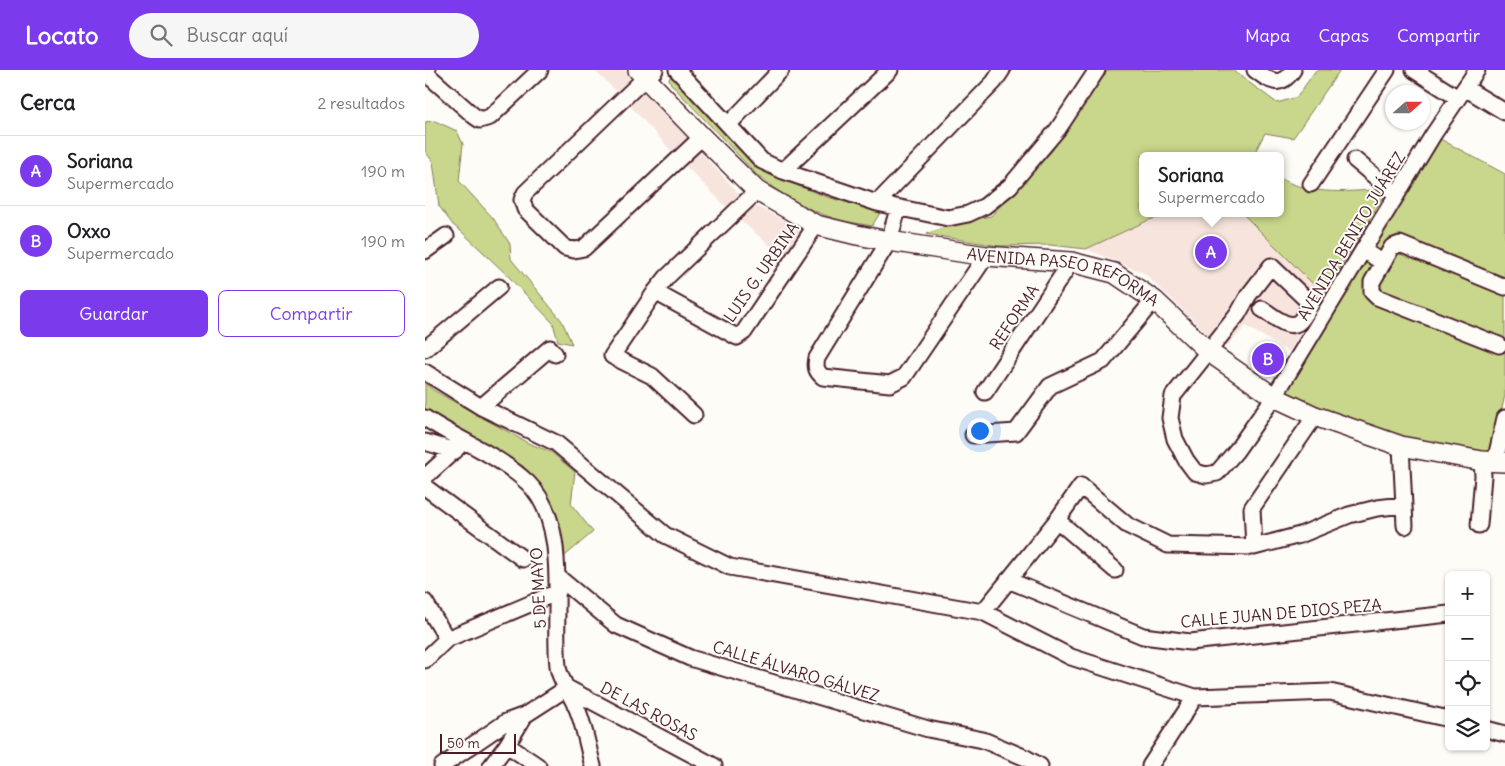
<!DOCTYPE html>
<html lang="es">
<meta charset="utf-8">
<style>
body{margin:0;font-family:Delius,sans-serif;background:#f6f6f6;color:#202124}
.controls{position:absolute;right:15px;bottom:15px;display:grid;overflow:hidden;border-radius:8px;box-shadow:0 1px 4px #0004}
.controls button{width:45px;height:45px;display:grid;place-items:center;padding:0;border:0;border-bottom:1px solid #e0e0e0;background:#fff;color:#202124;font:25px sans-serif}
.compass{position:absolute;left:960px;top:15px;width:45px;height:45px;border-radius:50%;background:#fff;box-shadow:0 1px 4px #0004;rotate:69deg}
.scale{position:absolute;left:15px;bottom:12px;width:76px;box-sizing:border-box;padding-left:5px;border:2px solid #4a1f2b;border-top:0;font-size:14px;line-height:18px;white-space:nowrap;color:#4a1f2b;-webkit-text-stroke:4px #fdfcf7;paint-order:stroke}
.you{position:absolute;left:554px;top:360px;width:18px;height:18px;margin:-12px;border:4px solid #fff;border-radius:50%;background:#1a73e8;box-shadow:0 0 0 8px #1a73e833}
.badge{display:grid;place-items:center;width:32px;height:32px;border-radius:50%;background:#7c3aed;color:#fff;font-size:16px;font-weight:700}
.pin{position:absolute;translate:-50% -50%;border:2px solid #fff;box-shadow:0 1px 5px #0006}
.popup{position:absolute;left:714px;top:82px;width:145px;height:65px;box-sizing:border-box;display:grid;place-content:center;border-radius:8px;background:#fff;filter:drop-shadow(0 1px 4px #0005);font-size:16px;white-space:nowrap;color:#757577}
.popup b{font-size:19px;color:#202124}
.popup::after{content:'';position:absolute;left:50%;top:100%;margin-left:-10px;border:10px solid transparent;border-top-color:#fff}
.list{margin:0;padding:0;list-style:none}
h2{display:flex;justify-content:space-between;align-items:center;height:65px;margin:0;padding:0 20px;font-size:21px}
h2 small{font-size:16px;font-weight:400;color:#757577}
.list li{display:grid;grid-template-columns:32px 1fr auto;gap:15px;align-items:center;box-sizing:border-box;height:70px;padding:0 20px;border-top:1px solid #e0e0e0}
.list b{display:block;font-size:19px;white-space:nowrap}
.list p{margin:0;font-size:16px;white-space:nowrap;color:#757577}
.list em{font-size:16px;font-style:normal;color:#757577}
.actions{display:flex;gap:10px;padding:15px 20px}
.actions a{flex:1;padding:11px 0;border:1px solid #7c3aed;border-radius:8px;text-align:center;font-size:18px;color:#7c3aed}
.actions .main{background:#7c3aed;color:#fff}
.icon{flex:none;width:28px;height:28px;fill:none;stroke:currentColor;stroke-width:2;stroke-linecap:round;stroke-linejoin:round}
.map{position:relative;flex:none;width:1080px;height:696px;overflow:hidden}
header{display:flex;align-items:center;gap:30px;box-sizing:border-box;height:70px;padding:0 25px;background:#7c3aed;color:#fff}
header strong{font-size:24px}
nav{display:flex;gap:28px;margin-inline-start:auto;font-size:18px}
.search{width:350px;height:45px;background:#f6f6f6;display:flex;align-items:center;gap:12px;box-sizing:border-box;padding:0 18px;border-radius:28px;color:#757577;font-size:19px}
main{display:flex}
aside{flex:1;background:#fff}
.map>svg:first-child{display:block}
.built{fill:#f7e5dd}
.green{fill:#c8d78b;stroke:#897b5b}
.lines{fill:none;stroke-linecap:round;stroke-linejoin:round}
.minor-casing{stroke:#4a1f2b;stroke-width:19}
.major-casing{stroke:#4a1f2b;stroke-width:22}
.minor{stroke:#fdfcf7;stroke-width:15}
.major{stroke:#fdfcf7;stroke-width:19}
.labels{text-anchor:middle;stroke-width:4;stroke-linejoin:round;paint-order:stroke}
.street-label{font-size:16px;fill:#4a1f2b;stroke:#fdfcf7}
</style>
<header>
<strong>Locato</strong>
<div class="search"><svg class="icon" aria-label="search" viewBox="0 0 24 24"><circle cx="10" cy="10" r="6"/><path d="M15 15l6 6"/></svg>Buscar aquí</div>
<nav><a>Mapa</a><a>Capas</a><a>Compartir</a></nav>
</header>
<main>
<aside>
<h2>Cerca<small>2 resultados</small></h2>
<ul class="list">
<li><span class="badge">A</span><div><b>Soriana</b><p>Supermercado</p></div><em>190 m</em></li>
<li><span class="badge">B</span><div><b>Oxxo</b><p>Supermercado</p></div><em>190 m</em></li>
</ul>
<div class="actions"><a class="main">Guardar</a><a>Compartir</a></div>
</aside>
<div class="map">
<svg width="1080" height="696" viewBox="0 0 1080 696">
<rect width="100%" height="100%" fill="#fdfcf7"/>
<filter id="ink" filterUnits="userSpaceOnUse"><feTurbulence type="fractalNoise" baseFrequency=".02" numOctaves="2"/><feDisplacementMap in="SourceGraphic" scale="10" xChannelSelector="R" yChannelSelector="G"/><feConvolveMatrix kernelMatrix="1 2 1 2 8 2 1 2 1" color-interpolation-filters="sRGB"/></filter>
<g filter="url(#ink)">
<path class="built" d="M169 0H200L320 130 384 163 364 192 307 143 253 88 197 27Z
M750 143H817L899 225 864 282 821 256 802 276 785 266 719 203 661 179 724 150Z"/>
<path class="green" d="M683 0H807L852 33 872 27 891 0H915L868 68 840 63 830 82 831 86H717V143H750L724 150 661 179 625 175 574 176 501 164 534 152 566 146 627 81Z
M246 6 250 7 342 101 348 106 402 127 446 139 455 143 447 156C433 153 418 152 405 147 379 138 353 123 332 105L246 14 244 9Z
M10 51 32 61 38 74 34 111 68 148 85 174 86 189 137 251 147 274 133 271 128 253 82 205 37 162 28 155 14 136 8 92 0 81V52Z
M1008 65 1080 104V325L1065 391 976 376 849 327Z
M855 108C887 127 927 121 963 119L899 225 817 143H855Z
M0 313 8 320 103 373 126 382 150 402 146 434 168 462 134 491 130 445 119 418 98 396 0 347Z"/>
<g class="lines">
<defs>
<path id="minor" d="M2 0 4 6 49 46 55 50 65 47 115 0
M230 0 220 8 100 123 97 130 100 139 140 178 149 180 159 178 277 67
M252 0 337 91 358 101 452 133 523 148 543 144 560 136 585 116 633 59 672 0
M830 0C845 11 855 19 868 0
M989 0 1033 28
M1040 18 1080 42
M304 54 356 0
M930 90 972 125
M358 101 465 0
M886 114 962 0
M452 133 569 12 577 0
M473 139 464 171 392 288C390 297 391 301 398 307L465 314 479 307 561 186
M938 180 958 193 967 177 975 174 1080 217
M0 181 21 166
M958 193 947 212V222L952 227 1074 275
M230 222 312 267 319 262 391 155
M837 239C846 244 863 261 874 252 879 248 883 239 886 234L846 196 823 226 813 244 748 326 745 348 750 369 761 390 770 402 781 405 792 403 811 381 849 327 1008 65 1052 0
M0 279 74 217
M0 302 56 337 131 373 240 465 305 497 558 542 646 587 770 627 905 622 1024 649
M560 322 646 192
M56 337 125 278 130 284
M269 345 227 306 187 286 230 222 242 207 332 121
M0 348C33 370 74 385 103 413 146 455 127 543 133 596 134 609 148 628 153 641 160 659 163 678 168 696
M548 365 591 362 625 316 678 291 729 230
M0 372 30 381
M976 376 980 456
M1070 392 1080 348
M0 407 40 371
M0 417 98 489
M632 450 690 500
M1054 455 1058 406 1057 391
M829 477 827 438 890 346
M133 507 191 555 265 588 503 659 558 670 601 688 615 696
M583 510 718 566 765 572 1024 544
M0 532 22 569
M558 542 632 450 656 416 702 455 743 475 829 477 875 465 924 445 952 438 978 435
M0 590 22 569 133 522
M1061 659 1080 664
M82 675 113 696
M17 696 81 652 100 645 142 618 289 696
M66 696 82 675 100 645
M725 696 770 627"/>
<g id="major">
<path id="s1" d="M213 0 277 67 332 121 391 155 432 165 464 171 561 186 646 192 689 203 729 230 784 282 849 327 890 346 976 376 1057 391 1080 392"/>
</g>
</defs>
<use href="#minor" class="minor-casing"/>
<use href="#major" class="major-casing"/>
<use href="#minor" class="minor"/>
<use href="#major" class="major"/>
</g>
</g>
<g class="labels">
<g class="street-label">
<text transform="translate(926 166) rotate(-59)" y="6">AVENIDA BENITO JUÁREZ</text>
<text transform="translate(336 202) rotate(-55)" y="6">LUIS G. URBINA</text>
<text dy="6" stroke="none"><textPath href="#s1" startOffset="492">AVENIDA PASEO REFORMA</textPath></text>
<text transform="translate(589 247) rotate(-56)" y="6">REFORMA</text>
<text transform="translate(113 518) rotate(-93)" y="6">5 DE MAYO</text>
<text transform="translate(856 543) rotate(-5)" y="6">CALLE JUAN DE DIOS PEZA</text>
<text transform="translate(371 601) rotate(17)" y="6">CALLE ÁLVARO GÁLVEZ</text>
<text transform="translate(224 641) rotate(28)" y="6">DE LAS ROSAS</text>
</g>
</g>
</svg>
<div class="controls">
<button>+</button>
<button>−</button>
<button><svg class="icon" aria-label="locate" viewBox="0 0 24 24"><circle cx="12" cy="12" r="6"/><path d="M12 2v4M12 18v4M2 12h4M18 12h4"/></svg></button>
<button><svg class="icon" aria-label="layers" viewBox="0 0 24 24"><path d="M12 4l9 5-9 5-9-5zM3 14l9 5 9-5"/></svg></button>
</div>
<svg class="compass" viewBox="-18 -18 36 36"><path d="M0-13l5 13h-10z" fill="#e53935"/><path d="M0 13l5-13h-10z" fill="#757577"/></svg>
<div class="scale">50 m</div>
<div class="you"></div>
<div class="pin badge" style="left:786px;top:182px">A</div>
<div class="popup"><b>Soriana</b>Supermercado</div>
<div class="pin badge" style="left:843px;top:289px">B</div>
</div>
</main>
